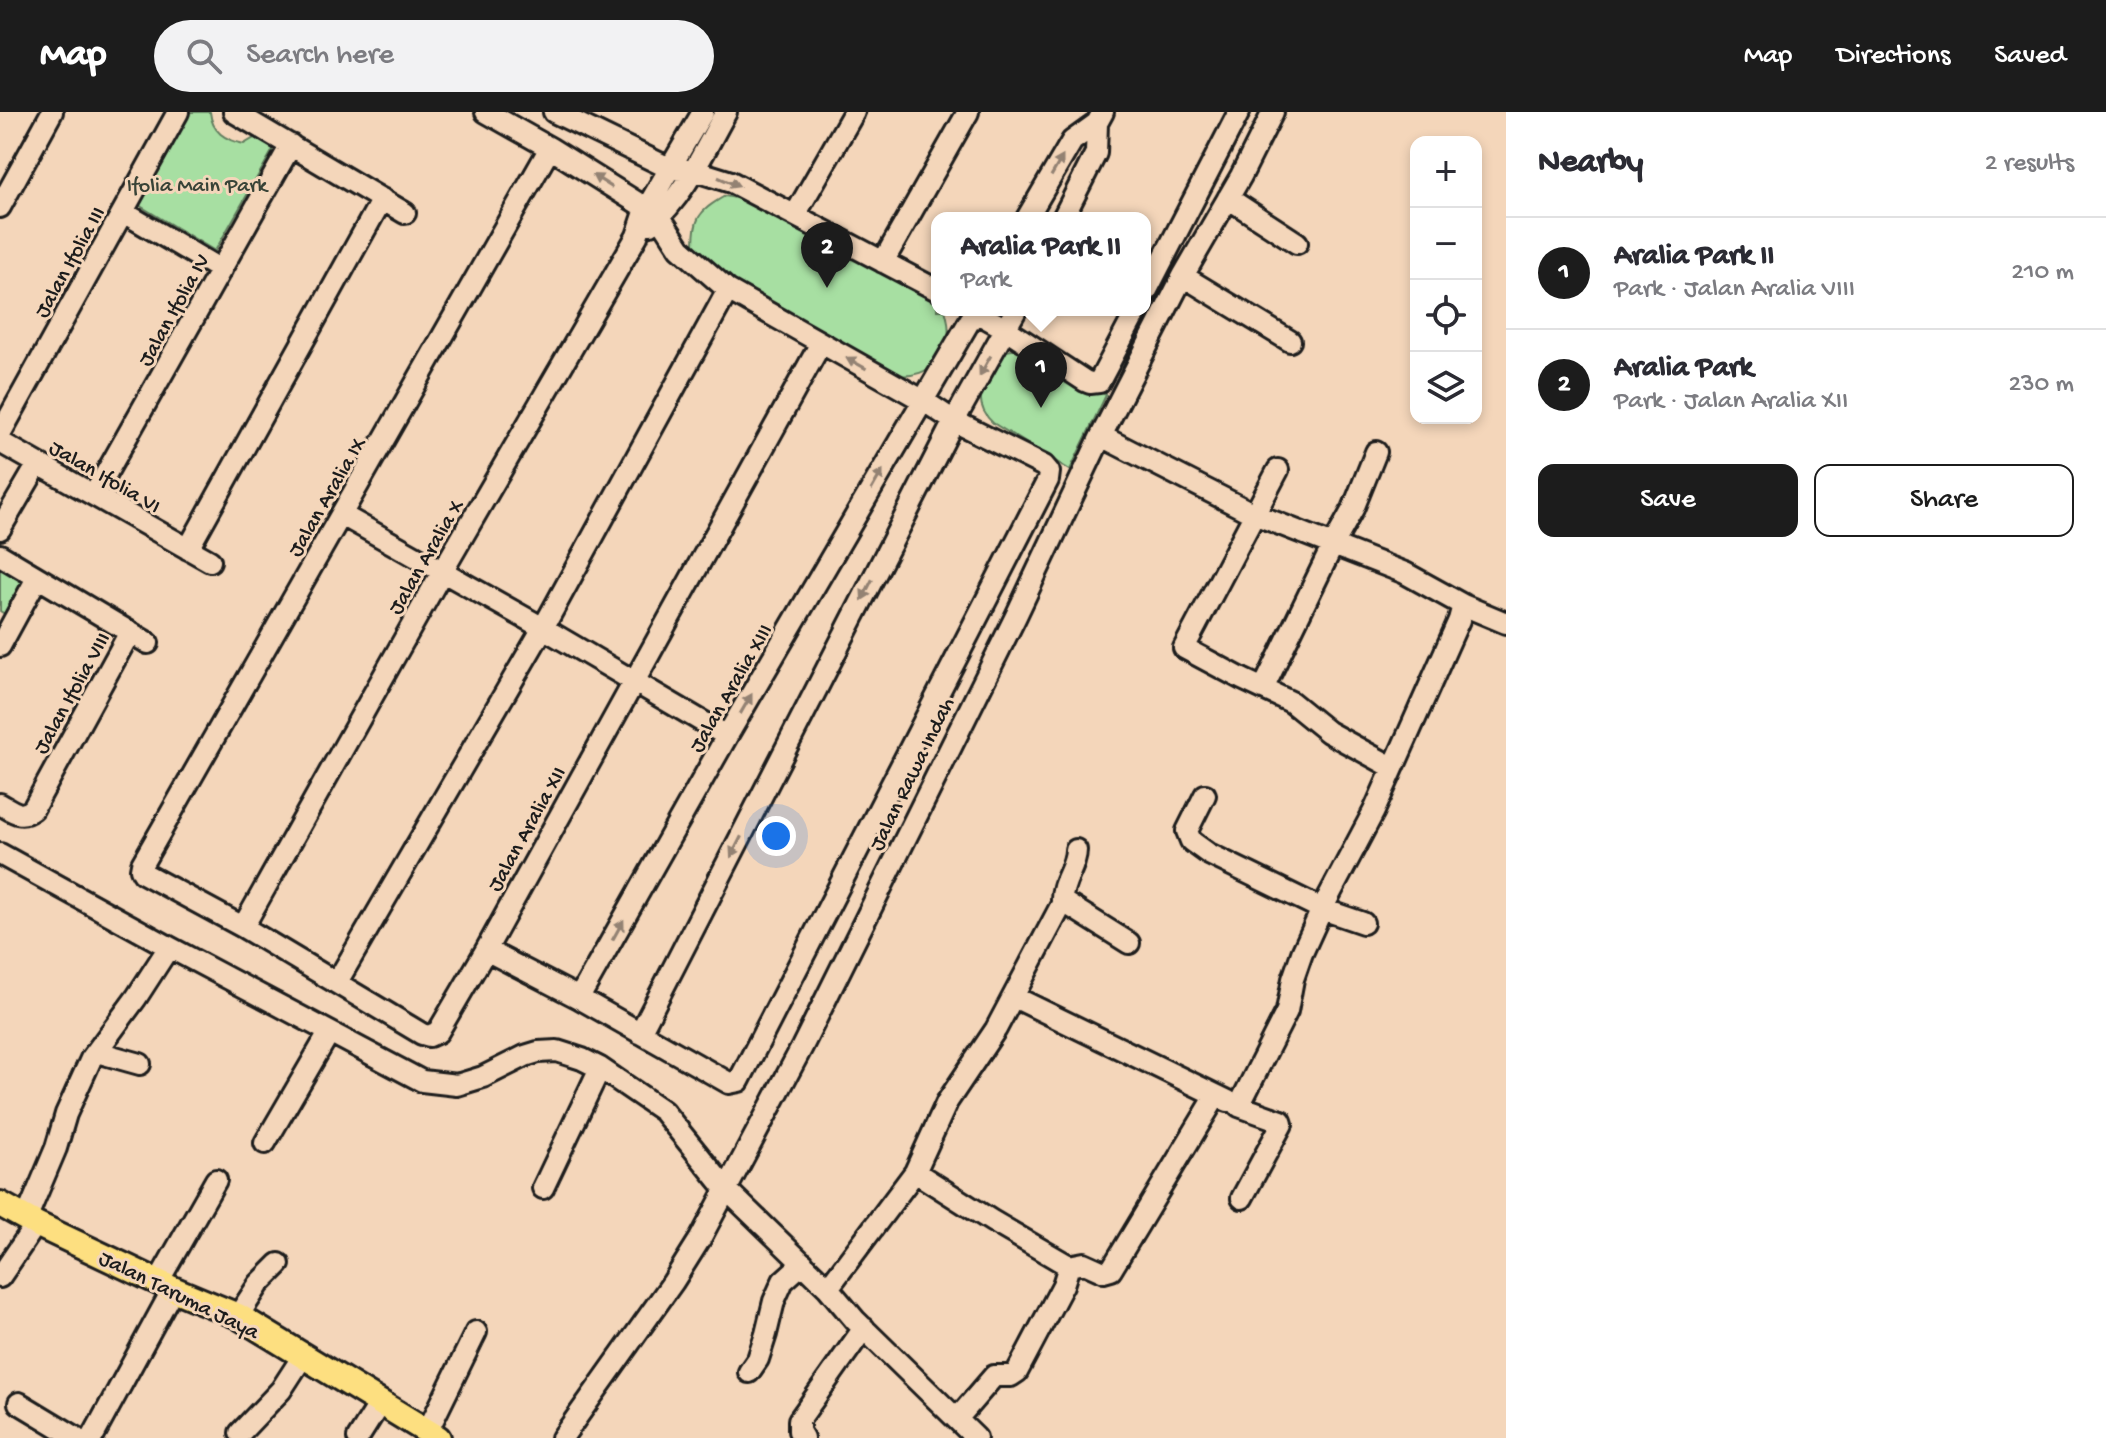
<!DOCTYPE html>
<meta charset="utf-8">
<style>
body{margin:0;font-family:"Gochi Hand",sans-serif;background:#f2f2f3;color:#2b2b33}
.controls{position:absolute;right:24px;top:24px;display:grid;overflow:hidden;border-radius:16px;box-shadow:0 4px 12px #0003}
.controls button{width:72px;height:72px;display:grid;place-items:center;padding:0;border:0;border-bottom:2px solid #e1e1e2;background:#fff;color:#2b2b33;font:40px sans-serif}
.you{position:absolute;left:776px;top:724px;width:28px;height:28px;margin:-20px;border:6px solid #fff;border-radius:50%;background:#1a73e8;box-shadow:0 0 0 12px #1a73e833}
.badge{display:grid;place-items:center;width:52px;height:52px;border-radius:50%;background:#1c1c1c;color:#fff;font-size:26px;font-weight:700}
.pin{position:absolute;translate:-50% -66px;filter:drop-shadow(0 2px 4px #0008)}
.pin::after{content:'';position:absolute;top:42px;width:28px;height:24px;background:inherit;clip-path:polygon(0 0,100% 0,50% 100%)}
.popup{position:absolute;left:931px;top:100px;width:220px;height:104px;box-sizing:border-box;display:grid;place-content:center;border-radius:16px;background:#fff;filter:drop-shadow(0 2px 6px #0005);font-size:26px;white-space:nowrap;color:#7c7c81}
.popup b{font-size:30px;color:#2b2b33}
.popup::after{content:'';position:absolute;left:50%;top:100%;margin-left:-16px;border:16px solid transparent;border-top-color:#fff}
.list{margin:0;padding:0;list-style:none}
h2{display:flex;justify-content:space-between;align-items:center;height:104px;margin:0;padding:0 32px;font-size:34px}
h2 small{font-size:26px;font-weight:400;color:#7c7c81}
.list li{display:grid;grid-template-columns:52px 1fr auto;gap:24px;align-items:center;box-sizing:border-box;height:112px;padding:0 32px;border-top:2px solid #e1e1e2}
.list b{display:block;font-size:30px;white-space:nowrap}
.list p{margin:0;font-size:26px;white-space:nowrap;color:#7c7c81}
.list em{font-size:26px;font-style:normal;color:#7c7c81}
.actions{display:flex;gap:16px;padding:24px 32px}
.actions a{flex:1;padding:18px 0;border:2px solid #1c1c1c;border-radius:16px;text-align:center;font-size:28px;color:#1c1c1c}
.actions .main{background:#1c1c1c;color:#fff}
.icon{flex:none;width:44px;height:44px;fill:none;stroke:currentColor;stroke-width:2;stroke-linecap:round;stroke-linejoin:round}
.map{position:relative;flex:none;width:1506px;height:1326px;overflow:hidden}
header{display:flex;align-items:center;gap:48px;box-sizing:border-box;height:112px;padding:0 40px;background:#1c1c1c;color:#fff}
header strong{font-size:38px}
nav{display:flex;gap:44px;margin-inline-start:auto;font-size:28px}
.search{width:560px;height:72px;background:#f2f2f3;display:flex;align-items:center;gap:20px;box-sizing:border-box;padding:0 28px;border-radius:44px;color:#7c7c81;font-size:30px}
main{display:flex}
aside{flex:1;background:#fff}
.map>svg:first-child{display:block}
.green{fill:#a7dfa2;stroke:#627e5f;stroke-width:2}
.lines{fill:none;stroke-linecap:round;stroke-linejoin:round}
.minor-casing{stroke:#1c1c1c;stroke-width:26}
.major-casing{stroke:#1c1c1c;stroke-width:30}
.minor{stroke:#f4d6ba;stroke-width:20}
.major{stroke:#fddf80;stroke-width:24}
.oneway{fill:#938273}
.labels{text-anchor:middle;stroke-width:6;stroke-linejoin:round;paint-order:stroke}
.park-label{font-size:22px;fill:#384337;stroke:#f4d6ba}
.street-label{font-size:22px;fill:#1c1c1c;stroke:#f4d6ba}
</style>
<header>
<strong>Map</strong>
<div class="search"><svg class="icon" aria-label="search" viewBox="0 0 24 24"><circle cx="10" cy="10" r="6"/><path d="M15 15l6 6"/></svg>Search here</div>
<nav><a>Map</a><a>Directions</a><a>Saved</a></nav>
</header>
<main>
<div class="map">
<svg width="1506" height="1326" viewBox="0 0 1506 1326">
<rect width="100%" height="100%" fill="#f4d6ba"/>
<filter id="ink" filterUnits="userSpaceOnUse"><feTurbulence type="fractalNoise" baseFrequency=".0125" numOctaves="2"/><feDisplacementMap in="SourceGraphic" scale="16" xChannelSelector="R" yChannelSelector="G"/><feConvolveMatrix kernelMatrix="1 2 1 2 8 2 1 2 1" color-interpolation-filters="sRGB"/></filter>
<g filter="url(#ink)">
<path class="green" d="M181 0H210C212 20 225 28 244 32L256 25 274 36 215 139 132 89Z
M725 84 747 88 937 185V198H945C958 237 934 269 892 263L715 165 694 139C694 106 697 100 725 84Z
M1019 237 1106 283 1070 358 993 311C968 288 987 263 999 240Z
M0 452 25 466 5 502 0 499Z"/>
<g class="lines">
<defs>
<path id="minor" d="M234 0 405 101
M554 0 671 57 693 58 731 70 937 178
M550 36 142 752 141 757 143 761 243 815 422 922 429 924 438 920 486 838 821 231
M1228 86 1297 131
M0 95 52 0
M123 100 221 158
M795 103 854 0
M1027 106 1072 29 1097 11 1103 0
M1063 106 1096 41 1097 11
M651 112C684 85 705 37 726 0
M883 150 968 0
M1183 164 1290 229
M1145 182 1239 0
M972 198 1006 217 1085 269 1090 271 1099 270 1137 198
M0 322 178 0
M1101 324 1254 402 1405 461 1463 493 1506 511
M0 330 210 449
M1278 358 1184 536 1242 567 1291 590 1328 620 1392 655
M94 383 291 33
M342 403 543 516 727 624
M0 417 38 352
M188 437 382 87
M0 443 148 531
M0 534 37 466
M1263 577 1333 433 1353 397 1376 340
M1205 683 1187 719 1191 729 1209 742 1322 797 1363 811
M0 692C13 699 20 707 33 697L130 520
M1076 738C1076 756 1061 770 1062 789L1129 831
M0 742 169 835 422 969 457 973 483 965 525 944 538 940 557 939 582 947 600 956 663 999 726 1077 828 1176 855 1208 976 1326
M243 815 442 460 637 124 646 97 703 0
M486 838 579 886 729 971 739 969 1048 368 1049 360 1044 354 954 309 924 289 728 178 680 136 660 105 550 36 486 0
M337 870 543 516 728 178
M1014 885 1228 989
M579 886 727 624 976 198
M640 921 954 309 1016 198
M97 940 140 952
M265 1031 329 921
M915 1060 947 990 996 917 1063 790
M543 1076 600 956
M1242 1086 1282 1012 1281 1009 1239 994 1287 899 1293 867 1302 841 1322 797 1374 699 1459 508 1463 493
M26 1107 56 1036 66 1002 91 947 136 886 169 835
M0 1165 36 1112
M158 1170 216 1068
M828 1176 915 1060 992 1109 1069 1154 1084 1151 1104 1160 1111 1158 1216 984
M238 1204 259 1172 279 1152
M749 1260 758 1247 766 1222 774 1189 783 1169 803 1151
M19 1291 77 1326
M957 1307 994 1264H1011L1017 1260 1063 1173 1069 1154
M427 1320 476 1220
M240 1321 281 1278 303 1244
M92 1326 173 1177
M358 1326 380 1291
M562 1326 673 1170 700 1127 802 935 1015 506 1101 324 1183 164 1241 64 1273 0
M803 1326 799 1319V1308L864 1216"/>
<path id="major" d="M0 1092 36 1112 173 1177 238 1204 438 1326"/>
</defs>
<use href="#minor" class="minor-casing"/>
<use href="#major" class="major-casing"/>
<use href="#minor" class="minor"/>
<use href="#major" class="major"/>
</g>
<defs><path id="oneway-solid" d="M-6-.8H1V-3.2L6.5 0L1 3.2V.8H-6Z" transform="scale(2)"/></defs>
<g class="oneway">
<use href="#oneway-solid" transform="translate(1057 54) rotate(-60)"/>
<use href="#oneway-solid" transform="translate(602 69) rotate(-148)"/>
<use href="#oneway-solid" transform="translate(729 70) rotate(23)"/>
<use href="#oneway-solid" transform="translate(856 251) rotate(-151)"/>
<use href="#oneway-solid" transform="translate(985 254) rotate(119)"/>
<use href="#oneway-solid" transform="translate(877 368) rotate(-60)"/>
<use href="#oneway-solid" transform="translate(867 478) rotate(117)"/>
<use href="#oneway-solid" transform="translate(746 592) rotate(-60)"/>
<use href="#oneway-solid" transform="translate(736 735) rotate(117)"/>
<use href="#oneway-solid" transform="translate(618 818) rotate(-61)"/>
</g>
</g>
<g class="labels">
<g class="park-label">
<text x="197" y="79">Ifolia Main Park</text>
</g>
<g class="street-label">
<text transform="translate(68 149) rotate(-61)" y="8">Jalan Ifolia III</text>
<text transform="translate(172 197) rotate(-61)" y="8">Jalan Ifolia IV</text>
<text transform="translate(106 363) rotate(30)" y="8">Jalan Ifolia VI</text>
<text transform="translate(325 384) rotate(-60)" y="8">Jalan Aralia IX</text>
<text transform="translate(424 444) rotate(-60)" y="8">Jalan Aralia X</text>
<text transform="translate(729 575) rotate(-60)" y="8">Jalan Aralia XIII</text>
<text transform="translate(70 580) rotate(-61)" y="8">Jalan Ifolia VIII</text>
<text transform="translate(910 661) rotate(-64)" y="8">Jalan Rawa Indah</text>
<text transform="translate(525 716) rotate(-61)" y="8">Jalan Aralia XII</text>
<text transform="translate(180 1181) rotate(26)" y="8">Jalan Taruma Jaya</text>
</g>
</g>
</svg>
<div class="controls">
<button>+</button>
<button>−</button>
<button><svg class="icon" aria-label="locate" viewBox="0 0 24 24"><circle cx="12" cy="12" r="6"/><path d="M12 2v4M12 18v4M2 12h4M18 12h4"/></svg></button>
<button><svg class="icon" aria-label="layers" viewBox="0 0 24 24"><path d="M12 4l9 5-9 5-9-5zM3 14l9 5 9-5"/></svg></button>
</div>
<div class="you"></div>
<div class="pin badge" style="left:1041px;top:296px">1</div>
<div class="popup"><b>Aralia Park II</b>Park</div>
<div class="pin badge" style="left:827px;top:176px">2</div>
</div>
<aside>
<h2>Nearby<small>2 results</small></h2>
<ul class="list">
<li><span class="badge">1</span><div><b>Aralia Park II</b><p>Park · Jalan Aralia VIII</p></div><em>210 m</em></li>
<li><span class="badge">2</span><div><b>Aralia Park</b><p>Park · Jalan Aralia XII</p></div><em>230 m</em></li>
</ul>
<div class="actions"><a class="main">Save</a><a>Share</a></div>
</aside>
</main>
